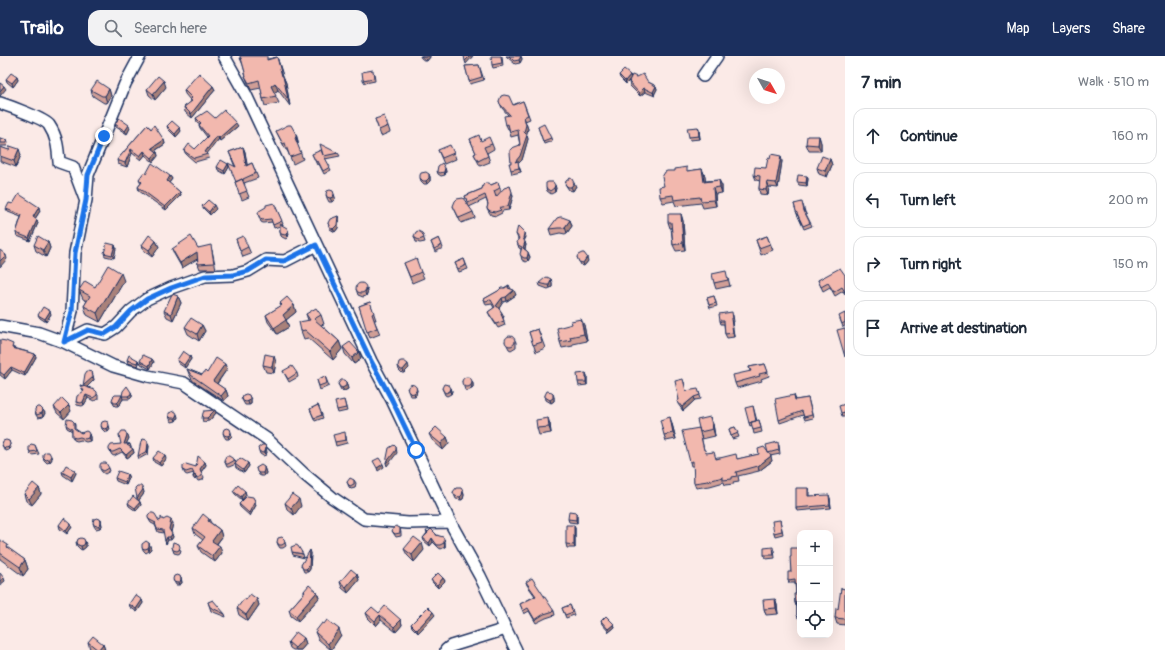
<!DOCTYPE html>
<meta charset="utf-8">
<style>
body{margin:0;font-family:Pangolin,sans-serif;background:#f2f2f3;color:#1f2937}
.controls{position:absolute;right:12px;bottom:12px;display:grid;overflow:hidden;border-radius:8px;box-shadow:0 4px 16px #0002}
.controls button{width:36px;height:36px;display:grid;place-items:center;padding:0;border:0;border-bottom:1px solid #e0e1e3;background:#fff;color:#1f2937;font:20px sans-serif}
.compass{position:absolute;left:749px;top:12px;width:36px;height:36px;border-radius:50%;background:#fff;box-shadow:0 4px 16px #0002;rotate:129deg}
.stop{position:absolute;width:12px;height:12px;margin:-9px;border:3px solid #1a73e8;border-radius:50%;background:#fff}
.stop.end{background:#1a73e8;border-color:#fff;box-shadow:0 1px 4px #0008}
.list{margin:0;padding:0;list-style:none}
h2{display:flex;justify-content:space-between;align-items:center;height:52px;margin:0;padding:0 16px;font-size:17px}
h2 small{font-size:13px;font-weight:400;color:#747a83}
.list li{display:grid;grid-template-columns:26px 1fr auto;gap:12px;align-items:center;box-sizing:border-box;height:56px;margin:0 8px 8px;padding:0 8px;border:1px solid #e0e1e3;border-radius:12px}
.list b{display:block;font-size:15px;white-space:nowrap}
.list em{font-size:13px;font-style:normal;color:#747a83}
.icon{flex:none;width:22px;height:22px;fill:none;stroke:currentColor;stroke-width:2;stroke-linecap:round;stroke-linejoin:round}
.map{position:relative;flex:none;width:845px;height:594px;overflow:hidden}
header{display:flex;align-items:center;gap:24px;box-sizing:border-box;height:56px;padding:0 20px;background:#1b2f5e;color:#fff}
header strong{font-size:19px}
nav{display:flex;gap:22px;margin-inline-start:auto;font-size:14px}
.search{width:280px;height:36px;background:#f2f2f3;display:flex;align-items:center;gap:10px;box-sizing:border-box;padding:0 14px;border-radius:12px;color:#747a83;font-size:15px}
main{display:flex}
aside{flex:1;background:#fff}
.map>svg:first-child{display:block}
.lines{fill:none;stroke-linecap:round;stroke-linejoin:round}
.minor-casing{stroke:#1b2f5e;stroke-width:14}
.minor{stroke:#fff;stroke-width:11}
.wall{fill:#d09e96;stroke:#1b2f5e}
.shaded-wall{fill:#a9817a;stroke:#1b2f5e}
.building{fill:#f2b8ae;stroke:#1b2f5e}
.route{stroke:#1a73e8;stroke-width:5}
</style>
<header>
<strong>Trailo</strong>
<div class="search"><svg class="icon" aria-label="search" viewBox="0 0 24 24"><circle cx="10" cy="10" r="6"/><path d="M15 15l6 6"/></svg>Search here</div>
<nav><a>Map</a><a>Layers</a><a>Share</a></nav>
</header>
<main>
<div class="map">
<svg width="845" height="594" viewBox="0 0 845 594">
<rect width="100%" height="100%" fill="#fbeae7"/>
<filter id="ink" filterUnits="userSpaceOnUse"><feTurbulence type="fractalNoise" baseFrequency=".025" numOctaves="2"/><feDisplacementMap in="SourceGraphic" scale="8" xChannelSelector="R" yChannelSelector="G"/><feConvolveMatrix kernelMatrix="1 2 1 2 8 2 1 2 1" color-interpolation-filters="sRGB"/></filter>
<g filter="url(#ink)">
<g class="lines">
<defs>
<path id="minor" d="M224 0 246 39 371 305 392 344 450 466 480 520 516 594
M703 20 717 0
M0 47C9 50 45 63 49 69 57 81 58 92 59 106L73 111 85 143
M0 270 39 277 64 286 113 310 148 320 184 327 267 383 304 418 333 442 364 463 408 467 450 466
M64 286 72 255 75 197 86 144 88 119 125 28 140 0
M64 286 88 274 105 278 116 271 131 255 147 243 171 232 205 220 233 219 248 215 266 204 285 205 316 189
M446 594 451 590 506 573"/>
</defs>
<use href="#minor" class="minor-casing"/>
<use href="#minor" class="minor"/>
</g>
<path class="wall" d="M420 0H430V1L427 5H425L421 2Z
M502 0 503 10 493 12 492 9Z
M506 0H521L522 3 520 7 515 8Z
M277 1 283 20 286 27 290 50 278 34 274 37 279 47 265 50 263 43 261 32 251 34 245 20H246L243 9 240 2 268 3Z
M479 9 484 24 470 28 465 10Z
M374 17 375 25 365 27 363 24Z
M619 19H630L631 21 648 26 656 30 657 33 654 39 655 40 645 36 640 40 630 30 629 26V25L626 28 620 22Z
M17 21 18 24 13 31 7 26 6 23Z
M213 30 215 34 192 62 185 56 184 51 191 46 190 44 185 38 184 34Z
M166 31 155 44 149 39 147 33Z
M109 33 111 40 107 47H104L93 40 91 34Z
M499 45 513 49 523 45 530 63 525 65 528 73 526 79 528 83 522 104 518 108 521 116 512 118 511 114V107L520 89 518 79 511 81 509 73H508L506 69 508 59 502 52Z
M196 62H215L238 70 220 85 219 83 207 97 208 98 209 102 195 106 186 98 184 95 195 93 207 81 200 72 199 69 200 68 197 66Z
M375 63 388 70 390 76 381 80Z
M115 68 130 72 127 78 116 71Z
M147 69 164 84 165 88 155 95 157 96 158 100 153 106 145 99 141 104 132 97 127 111 118 108 117 104Z
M167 70 181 75 176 81 168 73Z
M538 71 551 82 552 85 544 88Z
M698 71 699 74 700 83 690 84 689 81Z
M276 75 296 78 298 85V88H297L303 103 293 108 287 94H286L279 81Z
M819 80 821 87V95H809L806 88Z
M0 82 7 84 8 87 7 90H0Z
M470 83 492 88 494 93 487 97 490 106 480 110 474 98 476 97Z
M0 91 21 99 16 111 0 105Z
M243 91 245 96 247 109 252 107 258 122 244 127 245 129H244L249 141 242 144 235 126H236L235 111 229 96Z
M438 94 454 97 456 103 444 108Z
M338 97 340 100 325 103 331 114 324 118 319 108 317 109 312 98 323 99Z
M830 103 832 109 827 121 819 118 817 112Z
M782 105 778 132 769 131 768 139 760 138 759 133 760 125 756 124 754 119 766 112Z
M217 111H229L225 118 218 114Z
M702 113 705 120V125L719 124 722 130V137L715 138 716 150 703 152 701 147 676 150 674 145 663 147 660 141 688 115Z
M437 115H446L445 119 441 120 438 118Z
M146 118 170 120 172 123 169 127 180 136 181 139 166 154 139 135 138 131 141 127 139 123Z
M429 118 430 121V125L427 128H424L421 125 420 122Z
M807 120 808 123 807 130 799 129 797 126Z
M498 126 501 135 513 140 509 154 502 155V157L496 160 491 159 489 156 487 152 488 149 486 143 469 151 465 140Z
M565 128 576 130 573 135 569 134Z
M546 132H556L555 136 551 138 547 135Z
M326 139 335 141V143L332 146H329L327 142Z
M274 147 283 168 282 169 289 178 288 181 286 183 282 181 281 180 280 176V170L274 172 272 166 263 167 261 166 258 158Z
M13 148 40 155 35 163 37 164 38 167 30 185 17 180 16 177 21 161 8 156 6 153Z
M794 148 803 149 805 156 812 170 804 173 797 158Z
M202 150 216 153 210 159 204 153Z
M453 150 473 156 475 162 461 167Z
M681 158 683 165 685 194 676 195 673 189 671 172H670L668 166Z
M338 160 339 163 338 172 335 176 330 173 328 167Z
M570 164 572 170 567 177 565 178 560 177 551 179 549 173Z
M524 176 526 181 524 185 526 189 525 193 528 196 530 201 528 205 526 206 522 204 521 200V193L519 192 518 189V183L516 178Z
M422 177 425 186 420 187 416 186 414 180Z
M767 180 773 194 761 199 756 184Z
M439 182 443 192 435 196 431 186Z
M236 183 248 191 251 198 243 201Z
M156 185 159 191 152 201 144 195 142 189Z
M48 186 50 192 46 201 36 195 34 189Z
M115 189 116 192 114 202 105 200 104 197Z
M198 192 212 194 216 213H200L198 208 197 202 182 212 174 198 172 193Z
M577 201 588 205 584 210 581 209Z
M464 203 468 213 459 216 455 207Z
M404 207 421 216 424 222 412 227Z
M845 219V238L843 235 835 240 830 231 823 235 818 224Z
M728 222 730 230 716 233 714 227Z
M551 223 552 227V231L548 233 540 230 539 227Z
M124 225 100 266 87 259 84 250 87 245 83 243 79 234Z
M509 229 511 233 516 239 507 245 503 246 499 252 502 257 504 261 503 262 505 269 498 272 490 260 488 256 494 252 492 248 486 249 484 243Z
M356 233 368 235 366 240 363 241 358 239Z
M178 240 181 247 173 264 167 261 164 255Z
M714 240 717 250 710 252 707 242Z
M370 246 376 264H374L380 278 370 282 359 250Z
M280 247 294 249 296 256 286 264 289 271 277 278 268 266 266 259 281 250Z
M845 257V270L843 271 840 263Z
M51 258 46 266 40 262 38 259Z
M306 258 321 259 324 268 321 269 339 285 342 293 333 304 308 282 304 283 301 275 308 264Z
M733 259 734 266H732L734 281 727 282 725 278 724 268H721L720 265Z
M202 269 205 275 199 285 188 278 185 271Z
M584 269 587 285 573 288V290L562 292 560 286Z
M538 273 545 292 536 296 529 276Z
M514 283 516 286V291L511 294 509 293 505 285Z
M0 284 14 292 35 298 36 301 25 320 12 314 5 323 0 319Z
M343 291 361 303 354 308 345 298Z
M190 300 191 303 185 312 178 307 177 304Z
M152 303 154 306 150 313 141 308 140 305Z
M127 304H138L139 307 138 310 128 307Z
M276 306 274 317 266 316 263 309Z
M765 308 769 320 761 323 762 325 737 332 735 327 750 315 749 311Z
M398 310 409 312 404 317H402L399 314Z
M187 313 202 319 227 313 217 328 226 334 228 340 224 345 193 325 189 318Z
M283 315 297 317 298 321 289 326Z
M92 316 94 324 87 331 89 332 90 331V332L98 339V343L94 345 88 342 84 349 82 350 77 349 76 346 84 336 80 329 83 330Z
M586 317 587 320V329L579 330 578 326Z
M325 320 329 330 320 334 317 324Z
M462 325H472L473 328V331L472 333 467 335 465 334Z
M346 326 348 333 344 335 341 334 338 328Z
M684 326 686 335 699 336 701 343 695 344 683 355 678 348 677 345 679 344Z
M407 332 417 334 416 339 415 340H410Z
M442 332H451L452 335 451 338 447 340 445 339Z
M131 336 132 339V341L130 343H123L120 348 118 350H115L114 349 112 344Z
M545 339 554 341V345L551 347 546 344Z
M794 339 796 344 808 342 813 362 805 364 803 359 780 367 779 364Z
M241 342 251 343V348L249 349H245Z
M344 344 347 355 338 357 337 354Z
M845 348V360H842L841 357Z
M318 349 323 362 315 365 310 353Z
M753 350 757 365 759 364 762 376 754 378 752 369 750 370 749 367Z
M54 351 71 355 64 363 57 357Z
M43 354 45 357 43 361 38 362 36 359 35 356Z
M215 354 216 357 209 365 203 366 202 362Z
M169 360 178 361 176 365 172 366 170 363Z
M74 366 75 369V373L81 377 89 378 90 381V385L86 386 81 384 77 385 74 384 72 379V375L67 372 66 369Z
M550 368 551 377 539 379 537 372Z
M672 368 676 383 666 385 664 379Z
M713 368 715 380 702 383 701 380 704 394 706 397 717 402 738 403 768 396 779 389 780 398 770 400 772 405 759 415 738 420 739 425 733 426 734 428 725 429 724 426 710 430 696 432 694 427V410H691L690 406 699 372Z
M101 370H109L110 373 108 376H105L102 373Z
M735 371 739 381 732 383 729 373Z
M230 374 232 380 229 383H226L224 380 223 377Z
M429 378 447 381 449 387 443 394 432 384Z
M127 379 129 382 126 388H130L131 391H130L133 393 134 397 127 402 122 396 114 400 112 399 109 394 121 388Z
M346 380 347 387 336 390 335 386Z
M2 389 11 392 9 394 5 395Z
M35 389 39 398 32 399 30 397 29 394Z
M149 390 148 398 139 403 138 400Z
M259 395 267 396 266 399 263 400 260 398Z
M43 401 52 403 50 406 47 407 44 404Z
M153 402 166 403 161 410 154 406Z
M224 404H235L236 407H248L249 410 244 417 236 412 235 408H236L229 411H227Z
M205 406 206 409 201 416 204 421 203 424 198 425 196 422 195 424 193 421 194 417 187 419 185 418 184 416 183 413 196 411Z
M264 411 266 417 264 420H261L259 419 256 412Z
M109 412 110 415 105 418 102 416 100 413Z
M62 416 76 417 72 425 63 419Z
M127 418 129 422 126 429 116 425 115 422Z
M354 424 356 427 355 432 351 433 349 431 347 426Z
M39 432 41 438 32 449 26 445 24 438Z
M808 432 809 435V440L830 442 831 452 797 455 796 452Z
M233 435H245L246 439 242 444 235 438Z
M463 435 464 439 463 443 461 444 456 443 453 436Z
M144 436 143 439 139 444 140 446 141 449 136 455 129 450 128 447 137 443Z
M254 443 256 449 250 460 240 451 239 448Z
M285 447 301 450 294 459 287 453Z
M577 459V467L569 466 568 463Z
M148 462 159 465 163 464 173 467 171 476 173 481 171 484H168L166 488 164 477 158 476 155 469 151 467Z
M209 463 211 467 220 474 222 481 217 488 222 497 215 506 201 496 198 490 203 484 195 478 193 472Z
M101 464 102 470 100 472 96 473 94 470 93 467Z
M780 464 783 478 775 480 774 477Z
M59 469 72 471 67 478 60 473Z
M400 472 401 477V480L396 481 392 475Z
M575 472V492H567L566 488Z
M426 475 436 478 437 479 444 483 445 486V491L441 493 439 492 433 486 430 490 424 485 423 482 427 477Z
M284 483 286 490 283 492H280L278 489 277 486Z
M0 484 9 493 25 504 28 513 23 520 0 503Z
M76 486 86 488V491L82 494 80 493 77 490Z
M149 487 151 493 149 495 146 497 144 495 142 492Z
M172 491 181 494 180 497 178 498 174 497Z
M799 492 800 494V562H798L797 559V550H796L795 547 796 538 795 527H789L788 524 791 516V501Z
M404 493 424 494 414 506 407 499Z
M774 494 775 502 766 503 764 499Z
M292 496 303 498 304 502 293 499Z
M311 497 310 513 308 516H304L301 509Z
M357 518 359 524 348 537 342 532 340 526Z
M181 521 182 527 179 529H176L173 524Z
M443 522 445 525 438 532 433 527 431 524Z
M526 526 554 555 555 559 546 562 536 567 529 555 524 558 520 548 535 540 527 529Z
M845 533V569L837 568 835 562Z
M304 535 317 536 319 542 298 565 291 560 289 554 304 537Z
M257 543 259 549 248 565 239 559 237 552 246 544Z
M775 543 777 549 778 558 766 559 764 553Z
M142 544 143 547 137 556 130 551 129 548Z
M208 546 225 558 226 561 211 555Z
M570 549 574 559 566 562 562 552Z
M366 557H379L401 564 402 569 396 576 381 564 376 570 368 562Z
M435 559 418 577 412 571 411 568Z
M601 565 614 568 615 571 609 576 602 568Z
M315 576 341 579 331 594 318 583Z
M304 582 306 588 301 594H293L290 592 288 586Z
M88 586 103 588 105 594H92L90 593Z"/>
<path class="shaded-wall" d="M427 0H430V1L427 5 426 1Z
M470 0H473L466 8 465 5Z
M521 0 522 3 520 7 519 4Z
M277 1 285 26 283 20 286 27 290 50 288 43Z
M630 19 631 22 626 28 625 25Z
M17 21 18 24 13 31 12 27Z
M164 25 166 31 155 44 153 38Z
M275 27 278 34 274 37 271 30Z
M4 30 6 33 0 40V35Z
M213 30 215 34 192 62 191 58Z
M656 30 657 33 654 39 653 36Z
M644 32 645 36 640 40 639 37Z
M109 33 111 40 107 47 105 40Z
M524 61 528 73 526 81 524 76Z
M236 67 238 70 220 85 219 82Z
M129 69 130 72 127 78 125 75Z
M698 71 699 74 700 83 699 80Z
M180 72 181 75 176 81 175 78Z
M296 78 298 85V88L296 81Z
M527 79 528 83 522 104 518 108 521 116 519 112 515 106Z
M217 80 219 83 206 99 205 96Z
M819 80 821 87V95L818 89Z
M164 84 165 88 153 96 152 92Z
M243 91 245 96 248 114 246 110Z
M19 93 21 99 16 111 14 105Z
M131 93 132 97 127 111 125 107Z
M144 95 145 99 141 104 140 100Z
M157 96 158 100 153 106 152 102Z
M781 100 782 105 778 132 776 127Z
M830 103 832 109 827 121 825 115Z
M228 108 229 111 225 118 224 115Z
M445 112 446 115 445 119 444 116Z
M702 113 705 120 706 132 704 126Z
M429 118 430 121V125L427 128 426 125Z
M170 120 172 123 168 128 167 125Z
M807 120 808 123 807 130 806 127Z
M719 124 722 130V137L720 131Z
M767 126 769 131 768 139 766 134Z
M574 127 576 130 573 135 571 131Z
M555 129 556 132 555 136 554 132Z
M510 130 513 140 509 154 508 150Z
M713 132 715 138 716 150 714 144Z
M180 136 181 139 166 154 165 151Z
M334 138 335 141V143L332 146 330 142Z
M214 149 216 153 210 159 209 156Z
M39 151 40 155 34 164 33 161Z
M681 158 683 165 685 194 683 187Z
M338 160 339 163 338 172 335 176 333 173Z
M37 164 38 167 30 185 29 182Z
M570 164 572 170 567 177 565 171Z
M288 174 289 178 288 181 287 178Z
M524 178 526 181 524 185 523 182Z
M156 185 159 191 152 201 149 194Z
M48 186 50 192 46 201 43 194Z
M525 186 526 189 524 195 523 192Z
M115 189 116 192 114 202 112 199Z
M197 196 199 202 182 212 180 207Z
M528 198 530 201 528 205 527 202Z
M6 199 7 203 0 211V205Z
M587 201 588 205 584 210 583 207Z
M121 217 124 225 100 266 97 257Z
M551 223 552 227V231L550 232 549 229Z
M367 232 368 235 366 240 365 237Z
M514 234 516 239 507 245 506 241Z
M178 240 181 247 173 264 171 258Z
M502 242 503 246 498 254 496 250Z
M294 249 296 256 286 264 289 271 277 278 274 272 283 259Z
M50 255 51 258 46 266 45 263Z
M502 257 504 261 502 262 501 258Z
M581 263 584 269 587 285 584 278Z
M731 263 732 266 734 281 733 277Z
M202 269 205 275 199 285 197 278Z
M339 285 342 293 333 304 330 296Z
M359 296 361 303 354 308 352 302Z
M35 298 36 301 25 320 24 317Z
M190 300 191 303 185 312 184 309Z
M274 300 276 306 274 317 272 311Z
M152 303 154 306 150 313 149 310Z
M138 304 139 307 138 310 137 307Z
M225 308 227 313 215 330 213 325Z
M408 308 409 312 404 317 403 314Z
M11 311 12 314 5 323 4 319Z
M92 316 94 324 85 333 83 330Z
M586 317 587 320V329L586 326Z
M472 325 473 328V331L472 333 471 330Z
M346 326 348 333 344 335 342 332Z
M416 331 417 334 416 339 415 340 414 337Z
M451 332 452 335 451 338 450 335Z
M226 334 228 340 224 345 221 340Z
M131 336 132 339V341L130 343 128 340Z
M553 337 554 341V345L551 347 550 344Z
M86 339 88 342 84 349 83 346Z
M122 339 123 343 120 348 118 350 117 347Z
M249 340 251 343V348L249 349 248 346Z
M694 341 695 344 683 355 682 351Z
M69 349 71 355 64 363 61 357Z
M43 354 45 357 43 361 42 357Z
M215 354 216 357 209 365 207 362Z
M177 358 178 361 176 365 175 362Z
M670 361 672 368 676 383 673 377Z
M710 361 713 368 715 380 713 373Z
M548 362 550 368 551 377 549 371Z
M108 367 110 373 108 376 107 373Z
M230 374 232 380 229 383 228 380Z
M89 378 90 381V385L88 382Z
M127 379 129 382 125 391 124 388Z
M447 381 449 387 443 394 441 388Z
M9 385 11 392 9 394 8 391Z
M148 387 149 390 148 398 147 395Z
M396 391 397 397 387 410 386 407Z
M266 392 267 396 266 399 265 396Z
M133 393 134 397 127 402 126 399Z
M165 399 166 403 161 410 159 407Z
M51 400 52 403 50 406 49 403Z
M771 400 772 405 759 415 758 410Z
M205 406 206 409 201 416 200 413Z
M248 407 249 410 244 417 243 414Z
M383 408 384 411 378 415 377 412Z
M264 411 266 417 264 420 263 417Z
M75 414 76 417 72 425 71 421Z
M127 418 129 422 126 429 125 426Z
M195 419 196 422 195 424 193 421Z
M39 432 41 438 32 449 29 443Z
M143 433 144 436 143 439 138 445 137 442Z
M245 435 246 439 242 444 241 441Z
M463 435 464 439 463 443 461 444 460 441Z
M829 439 830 442 831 452 830 449Z
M254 443 256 449 250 460 249 457Z
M299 443 301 450 294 459 291 452Z
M140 446 141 449 136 455 135 452Z
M576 456 577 459V467L576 464Z
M101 464 102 470 100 472 98 469Z
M171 464 173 467 171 476 169 473Z
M71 468 72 471 67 478 66 475Z
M574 469 575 472V492L574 489Z
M220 474 222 481 214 491 212 485Z
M172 478 173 481 171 484 170 481Z
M167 481 168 484 166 488 165 485Z
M432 482 433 486 430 490 429 487Z
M444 483 445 486V491L444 487Z
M85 485 86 488V491L82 494 81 490Z
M149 487 151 493 149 495 148 492Z
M422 487 424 494 414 506 412 499Z
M220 490 222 497 215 506 212 500Z
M310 494 311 497 310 513 308 516 306 513Z
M25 504 28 513 23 520 20 511Z
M357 518 359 524 348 537 346 531Z
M181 521 182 527 179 529 178 526Z
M4 522 5 525 0 529V525Z
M443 522 445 525 438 532 437 529Z
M317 536 319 542 298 565 296 560Z
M257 543 259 549 248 565 246 559Z
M775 543 777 549 778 558 776 552Z
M142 544 143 547 137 556 136 553Z
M433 556 435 559 418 577 417 574Z
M380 559 381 564 376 570 375 565Z
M401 564 402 569 396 576 394 571Z
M614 568 615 571 609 576 608 573Z
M339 573 341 579 331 594 328 588Z
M304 582 306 588 301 594H296L295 592Z
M103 588 105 594H98Z"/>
<path class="building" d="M240 0H267V4L277 1 282 20H283L288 43 275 27 271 30 276 40 263 43 259 24 249 27 245 20H246L241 2H240Z
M421 0H427L426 1 424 2Z
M464 0H470L465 5Z
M491 0H501L502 7 492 9Z
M509 0H521L519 4 514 5Z
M479 9 482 21 469 25 465 10Z
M373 14 374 22 363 24 362 16Z
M624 14 630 19 625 25 619 19Z
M11 17 17 21 12 27 6 23Z
M199 17 213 30 191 58 184 51 192 45 190 44 192 42 184 34Z
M643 18 648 26 656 30 653 36 654 37 644 32 639 37 629 26H630L629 25 632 19 637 21Z
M158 20 164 25 153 38 147 33Z
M97 25 109 33 105 40H102L91 34Z
M0 27 4 30 0 35Z
M504 39 509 40 513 49 523 45 528 59 524 61 526 69 524 76 527 79 520 100 515 106 518 105 519 112 511 114 509 107H511L510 97V94L512 92 520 89 518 74 510 76 508 68 506 69 504 60 510 59 500 48 499 45 501 40Z
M224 54 236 67 219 82 217 80 205 96 208 98 194 102 184 95 189 88 195 93 208 80 199 69 201 67 196 62 207 55 215 62Z
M384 60 388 70 379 74 375 63Z
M119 62 129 69 125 75 115 68Z
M172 65 180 72 175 78 167 70Z
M544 68 551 82 543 85 538 71Z
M147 69 151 73 154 69 164 84 152 92 157 96 152 102 144 95 140 100 131 93 125 107 117 104Z
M288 69H291L296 78V81L295 82 301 97 290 101 285 87 283 88 276 75Z
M698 71 699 80 689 81 687 72Z
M479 79 481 85 489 81 492 88 484 91 488 100 478 105 474 98 476 97 470 83Z
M807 80H819L818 89 806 88Z
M0 82 7 84 6 87H0Z
M320 88 338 97 324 100 330 111 323 115 318 105 316 106 312 98 321 94 323 99Z
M450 89 454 97 442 102 438 94Z
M10 90 19 93 14 105 0 100V91L9 94Z
M243 91 246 110 252 107 256 117 243 123V125L242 123 236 126 228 107 236 111 229 96Z
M771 98 781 100 776 127 767 126 766 134 759 133 760 120 754 119 755 111 766 112 768 102 770 103Z
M822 100 830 103 825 115 817 112Z
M221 104 228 108 224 115 217 111Z
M152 107 170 120 167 125 180 136 165 151 138 131 142 126 139 123 144 116 146 118Z
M442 107 445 112 444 116 440 117 437 115 438 110Z
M687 111V115L702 113 704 126 719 124 720 131 713 132 714 144 701 145 700 141 674 144 673 139 660 141 659 131 664 130 662 121 665 116 667 115H675V113Z
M426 116 429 118V122L426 125H423L420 122V119L421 117Z
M798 119 807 120 806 127 797 126Z
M570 122 572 123 574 127 571 131H568L565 128 566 125Z
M242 123 247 135 239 138 235 126Z
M498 126 500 132 494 135 496 141 504 132 510 130 512 136 508 150 501 151 499 152 501 154 495 156 490 155 487 152 488 148 485 139 468 147 465 140 482 133 483 129 485 127H488L491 129Z
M548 126H553L555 129 554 132 550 135 546 132V127Z
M326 138a4 4 0 1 1 8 0a4 4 0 1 1-8 0Z
M19 138 39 151 33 161 37 164 29 182 16 177 22 159 6 153 9 147 13 148Z
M463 142 473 156 459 162 453 150 455 145 457 143Z
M208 144 214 149 209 156 202 150Z
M802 146 804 155 810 167 803 170 796 155 794 148Z
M274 147 282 165 273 169 271 163 262 164 260 162 258 158 259 155 266 151V149Z
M668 158H681L683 187 673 189 671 166H668Z
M338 160 337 169 333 173 329 170 328 167 330 163Z
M560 161H562L570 164 565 171 563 172H558L549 173 557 162Z
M280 168 287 172 288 174 287 178 285 179 281 178 280 176Z
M518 170 524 176V178L523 182 525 186 523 192 528 196V198L527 202H524L521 200 520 198 522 191 518 189 517 186 519 182 516 178Z
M418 175 422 177 424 182 419 184 415 182 414 180 416 176Z
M149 179 156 185 149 194 142 189Z
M38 180 48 186 43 194 34 189Z
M191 180 198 192 211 189 214 207 198 208 197 196 180 207 172 193Z
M243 180 248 191 240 195 236 183Z
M767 180 770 188 759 192 756 184Z
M439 182 442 189 434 193 431 186Z
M107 187 115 189 112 199 104 197Z
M0 194 6 199 0 205Z
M582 197H584L587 201 583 207 579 206 577 201 578 199Z
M416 202 421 216 410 221 404 207Z
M464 203 466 209 458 213 455 207Z
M108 209 121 217 97 257 84 250 90 240 79 234 85 225 95 231Z
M840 212 845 219V236L842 231 834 236 828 227 821 231 818 224Z
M726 215 728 224 714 227 712 218Z
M547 221 551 223 550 227 549 229H547L539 227 545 222Z
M356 232a5 5 0 1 1 10 0a5 5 0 1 1-10 0Z
M509 229 508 232 514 234 506 241 502 242 496 250H497L502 257 501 258 504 265 496 268 488 256 495 251 491 244 485 245 484 243 498 235 501 232H505Z
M172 238 178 240 171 258 164 255Z
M714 240 716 247 709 249 707 242Z
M287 241 294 249 283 259 286 264 274 272 266 259 282 249 280 247Z
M370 246 374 257 372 258 377 272 367 276 359 250Z
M43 251 50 255 45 263 38 259Z
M316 252 321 259 314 263 339 285 330 296 305 274 301 275 299 266 310 264 306 258Z
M732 256 733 263H731L733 277 725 278 724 265H720L719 258Z
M845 257V266L842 268 839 260Z
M191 262 202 269 197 278 185 271Z
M581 263 584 278 570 281 571 284 560 286 557 272 572 268 571 265Z
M845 272V301L837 274Z
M538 273 542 286 533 289 529 276Z
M505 285a5 5 0 1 1 10 0a5 5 0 1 1-10 0Z
M0 284 6 285 13 288 12 292 35 298 24 317 11 311 4 319 0 316Z
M350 286 359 296 352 302 343 291Z
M183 295 190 300 184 309 177 304Z
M265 298 274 300 272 311 263 309Z
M129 299 138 304 137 307 127 304Z
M143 299 152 303 149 310 140 305Z
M216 302 225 308 213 325 226 334 221 340 191 319 187 313 202 319 205 315 207 317Z
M401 305H404L408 308 403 314H401L398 310 399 306Z
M765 308 768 316 759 318 760 320 735 327 733 319 751 315 749 311Z
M292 310 297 317 288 323 283 315Z
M87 315 92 316 93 321 83 330 89 332 90 331 89 332 95 334 97 336V339L93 342 86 339 83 346 81 347 76 346 77 340 84 335 80 329 83 330 85 318Z
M586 317V326H578L577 318Z
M325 320 327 327 319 330 317 324Z
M462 326a5 5 0 1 1 10 0a5 5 0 1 1-10 0Z
M683 323 686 335 698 333 700 339 694 341 682 351 677 345 679 344 675 325Z
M341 324H344L346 326V330L342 332 340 331 338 328Z
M444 328 449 329 451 332 450 335 446 337 444 336 442 332Z
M407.5 333a4.5 4.5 0 1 1 9 0a4.5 4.5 0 1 1-9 0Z
M127 330 131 336V338L128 340H122L123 335Z
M547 335 552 336 553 337V342L550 344 545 341V339Z
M242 342a4 4 0 1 1 8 0a4 4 0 1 1-8 0Z
M115 339H122L119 345 117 347H114L112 344 113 341Z
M794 339 795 344 808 342 812 359 804 361 802 355 779 364 775 343Z
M62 342 69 349 61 357 54 351Z
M344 344 346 352 337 354 335 346Z
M845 348V356L841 357 839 350Z
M318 349 322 359 314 362 310 353Z
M753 350 756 365 749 367 745 352Z
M37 351H40L43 354 42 357 37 359 35 356V353Z
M215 354 207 362H202L203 357 204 355Z
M174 355 176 356 177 358 175 362H171L169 360V357Z
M670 361 673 377 664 379 660 364Z
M710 361 713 373 700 376 697 364Z
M548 362 549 371 537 372 536 364Z
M67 363 72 364 74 366V372L81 377 86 375 88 376 89 378 88 382 85 383 80 381 76 382 72 381V373L66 369Z
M759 364 761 372 753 374 751 366Z
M101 369a4 4 0 1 1 8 0a4 4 0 1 1-8 0Z
M436 371 447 381 441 388 429 378Z
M735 371 738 377 731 380 729 373Z
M699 372 704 394H705L706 397 714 396 716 403 736 398 737 403 759 398 758 393 764 391 771 400 758 410 736 416 737 420 732 421V423L723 424V421L708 425 694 427 693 405 690 406 682 375Z
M223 376a4 4 0 1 1 8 0a4 4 0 1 1-8 0Z
M122 375H125L127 379 124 388H130L127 389 133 393 126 399 120 393 113 396H111L109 394V392L111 389 121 388 119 379Z
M345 376 346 384 335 386 333 379Z
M143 383 147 384 148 387 147 395 138 400 141 385Z
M2 388a4 4 0 1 1 8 0a4 4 0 1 1-8 0Z
M778 386 779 394 768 397 766 389Z
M31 388 35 389 37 395 30 396 29 394V390Z
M262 389H265L266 392 265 396 262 397 259 395 258 392Z
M394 389 396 391V394L386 407 389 392Z
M159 395 165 399 159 407 153 402Z
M46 396H49L51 400 49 403 46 404 43 401V398Z
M198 400 205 406 200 413 202 418V420L197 422 195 419 193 421 194 418 192 414 186 416 184 415 183 413V410L186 408 196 411Z
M226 400H229L235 404 228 408H226L224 404Z
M240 402 248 407 243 414 235 408Z
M379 402 383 408 377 412 373 405Z
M101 407H106L109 412 104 415 100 413V409Z
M66 409 75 414 71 421 62 416Z
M261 409 264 411V414L263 417H259L257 416 256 412Z
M118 415 127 418 125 426 115 422Z
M350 422 354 424V428L350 430 348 428 347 426Z
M33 427 39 432 29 443 24 438Z
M238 429 245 435 241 441 233 435Z
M137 430H141L143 433 142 435 137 442 135 432Z
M456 432H461L463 435 462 439 460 441 455 440 453 436Z
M796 432H808V440L829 439 830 449 796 452Z
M292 438 299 443 291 452 285 447Z
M133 440 140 446 135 452 128 447Z
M247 440 253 441 255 445 249 457 239 448Z
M569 455 576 456V464L568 463Z
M150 457H153L155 458 159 465 161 464V461L163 464 167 462 171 464 169 473 172 478 170 481H167L165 485 163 474 157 473 155 467H156L150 464 148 462V459Z
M203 458 209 463 208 465 220 474 212 485 220 490 212 500 198 490 205 481 193 472Z
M64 462 71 468 66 475 59 469Z
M93 466a4 4 0 1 1 8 0a4 4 0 1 1-8 0Z
M780 464 782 475 774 477 772 465Z
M566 469H574V489L566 488Z
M396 470 400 472V477L395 478 392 475 394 471Z
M431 473 436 478V479L443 481 444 483V487L440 489H437L432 482 429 487 423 482 428 477 426 475 428 476Z
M282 481 284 483 285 487 282 489H279L277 486 278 482Z
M414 481 422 487 412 499 404 493Z
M77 486a4 4 0 1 1 8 0a4 4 0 1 1-8 0Z
M0 484 8 489 7 491 25 504 20 511 0 497Z
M146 485 149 487V490L148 492 145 493 142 492V488Z
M173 486 179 488 180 491 179 494 177 495 173 494 172 491Z
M296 489 298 490 303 498 292 496 291 491Z
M773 491 774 499H764V492Z
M791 492H799L800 559H797V546L795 547 794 538H796L795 523 788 524V516H791L790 501H791Z
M310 494 309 510 306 513H303L301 509Z
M351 513 357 518 346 531 340 526Z
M0 517 4 522 0 525Z
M438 517 443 522 437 529 431 524Z
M173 523a4 4 0 1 1 8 0a4 4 0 1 1-8 0Z
M532 522 554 555 544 558 535 564 528 552 523 555 520 548 536 540 526 526Z
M309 529 317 536 296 560 289 554 305 536 304 535Z
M841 532 845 533V563L835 562 836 552 838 553Z
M250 538 257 543 246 559 237 552 244 543 246 544Z
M135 539 142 544 136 553 129 548Z
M775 543 776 552 764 553 763 544Z
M213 544 225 558 210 551 208 546Z
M570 549 573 556 565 559 562 552Z
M385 550 401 564 394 571 380 559 375 565 366 557 372 551 379 557Z
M428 551 433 556 417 574 411 568Z
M606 560 614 568 608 573 601 565Z
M327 564 339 573 328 588 315 576 322 567 324 568Z
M296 576 304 582 295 592 288 586Z
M93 580 103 588 98 594 88 586Z"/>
</g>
<g class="lines" filter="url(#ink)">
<path class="route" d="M104 80 88 119 86 144 75 197 72 255 64 286 88 274 105 278 116 271 131 255 147 243 171 232 205 220 233 219 248 215 266 204 284 205 316 189 371 305 392 344 416 394"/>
</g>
</svg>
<div class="controls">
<button>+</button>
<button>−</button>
<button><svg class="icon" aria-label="locate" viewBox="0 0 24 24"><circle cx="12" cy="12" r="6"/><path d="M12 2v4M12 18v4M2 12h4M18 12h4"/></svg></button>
</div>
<svg class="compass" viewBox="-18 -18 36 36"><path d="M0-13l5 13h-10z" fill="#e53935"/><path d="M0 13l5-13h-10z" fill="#747a83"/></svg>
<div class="stop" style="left:416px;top:394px"></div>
<div class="stop end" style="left:104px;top:80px"></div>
</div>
<aside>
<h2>7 min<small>Walk · 510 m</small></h2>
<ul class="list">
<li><svg class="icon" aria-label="ahead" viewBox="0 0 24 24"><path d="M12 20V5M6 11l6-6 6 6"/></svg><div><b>Continue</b></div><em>160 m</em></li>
<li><svg class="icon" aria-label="left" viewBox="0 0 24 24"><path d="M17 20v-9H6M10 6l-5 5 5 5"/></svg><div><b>Turn left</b></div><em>200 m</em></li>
<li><svg class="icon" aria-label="right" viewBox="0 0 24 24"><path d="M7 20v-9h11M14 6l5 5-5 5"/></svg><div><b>Turn right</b></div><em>150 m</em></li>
<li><svg class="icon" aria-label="arrive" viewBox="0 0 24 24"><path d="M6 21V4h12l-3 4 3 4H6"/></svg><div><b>Arrive at destination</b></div></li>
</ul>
</aside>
</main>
